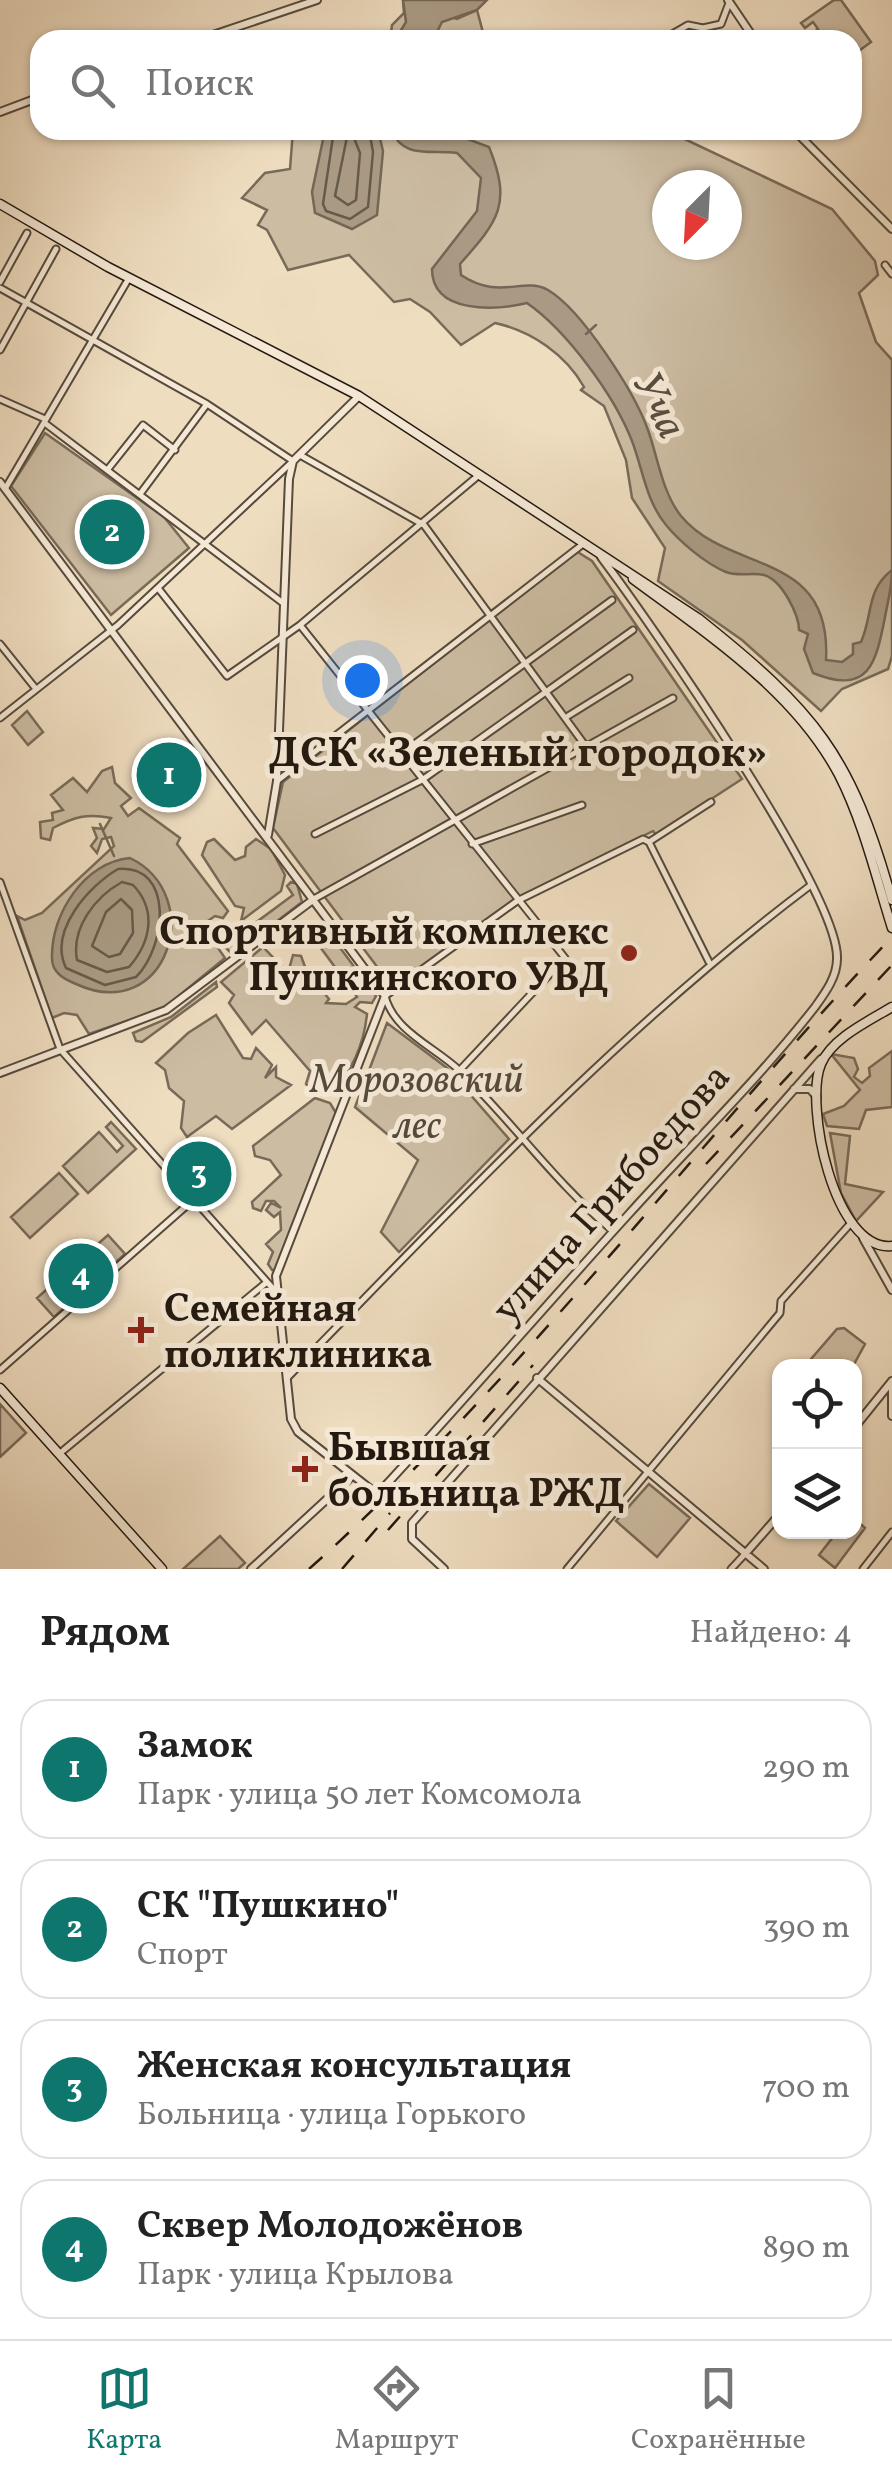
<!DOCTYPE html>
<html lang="ru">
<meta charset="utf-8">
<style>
body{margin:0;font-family:Vollkorn,serif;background:#f2f2f2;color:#222}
.controls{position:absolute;right:30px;bottom:30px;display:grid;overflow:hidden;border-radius:20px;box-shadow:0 2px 8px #0004}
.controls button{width:90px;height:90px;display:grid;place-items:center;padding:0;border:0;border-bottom:2px solid #e0e0e0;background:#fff;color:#222;font:50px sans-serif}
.compass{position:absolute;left:652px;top:170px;width:90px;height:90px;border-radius:50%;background:#fff;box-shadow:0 2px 8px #0004;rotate:204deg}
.you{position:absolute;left:362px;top:680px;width:35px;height:35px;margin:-25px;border:8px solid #fff;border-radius:50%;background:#1a73e8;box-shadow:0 0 0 15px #1a73e833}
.badge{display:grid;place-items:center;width:65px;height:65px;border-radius:50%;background:#0f766e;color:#fff;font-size:32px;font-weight:700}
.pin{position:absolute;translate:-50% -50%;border:5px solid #fff;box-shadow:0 2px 10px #0006}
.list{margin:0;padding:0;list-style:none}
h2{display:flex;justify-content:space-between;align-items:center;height:130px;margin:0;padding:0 40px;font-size:42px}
h2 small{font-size:32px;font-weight:400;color:#767676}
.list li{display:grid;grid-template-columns:65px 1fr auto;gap:30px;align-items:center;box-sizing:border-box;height:140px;margin:0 20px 20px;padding:0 20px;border:2px solid #e0e0e0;border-radius:30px}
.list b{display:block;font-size:38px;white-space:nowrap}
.list p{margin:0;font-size:32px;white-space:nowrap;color:#767676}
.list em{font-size:32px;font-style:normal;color:#767676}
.icon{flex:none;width:55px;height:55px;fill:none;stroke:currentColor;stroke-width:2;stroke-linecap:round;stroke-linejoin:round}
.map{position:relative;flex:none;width:892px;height:1569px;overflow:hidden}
.search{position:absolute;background:#fff;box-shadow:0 2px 8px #0004;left:30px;right:30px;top:30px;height:110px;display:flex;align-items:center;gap:25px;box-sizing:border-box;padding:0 35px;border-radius:30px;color:#767676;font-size:38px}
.sheet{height:770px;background:#fff}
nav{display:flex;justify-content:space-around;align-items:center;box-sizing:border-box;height:140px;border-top:2px solid #e0e0e0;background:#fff;font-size:28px;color:#767676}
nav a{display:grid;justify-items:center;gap:5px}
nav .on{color:#0f766e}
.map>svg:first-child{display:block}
.green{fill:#ccbca2;stroke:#786a59;stroke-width:2.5;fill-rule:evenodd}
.water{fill:#aa9a84;stroke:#746656;stroke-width:2.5}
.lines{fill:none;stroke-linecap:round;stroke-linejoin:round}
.shore{stroke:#665a4a;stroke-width:2.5}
.stream{stroke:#746656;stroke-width:2.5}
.minor-casing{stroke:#564a3c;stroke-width:9}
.tertiary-casing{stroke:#564a3c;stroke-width:10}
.secondary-casing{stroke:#231910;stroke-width:11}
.minor{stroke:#f5e9d6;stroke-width:5}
.tertiary{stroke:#f5e9d6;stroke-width:6}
.secondary{stroke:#f5e9d6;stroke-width:8}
.rail{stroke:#231910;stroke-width:2.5;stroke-dasharray:18 18;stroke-linecap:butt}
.poi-dot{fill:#8f2418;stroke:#f5e9d6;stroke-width:4}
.labels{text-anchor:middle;stroke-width:10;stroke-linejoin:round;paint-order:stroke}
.poi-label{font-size:40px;font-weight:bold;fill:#231910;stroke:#f5e9d6;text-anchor:start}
.park-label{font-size:40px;font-style:italic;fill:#564a3c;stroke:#f5e9d6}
.street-label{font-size:40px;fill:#231910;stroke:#f5e9d6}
.water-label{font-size:42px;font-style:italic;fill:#594d3e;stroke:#f5e9d6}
.neighbourhood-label{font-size:42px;font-weight:bold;fill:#231910;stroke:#f5e9d6}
</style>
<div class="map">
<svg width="892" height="1569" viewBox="0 0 892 1569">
<rect width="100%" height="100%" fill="#efddc0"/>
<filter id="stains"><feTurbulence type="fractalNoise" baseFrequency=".002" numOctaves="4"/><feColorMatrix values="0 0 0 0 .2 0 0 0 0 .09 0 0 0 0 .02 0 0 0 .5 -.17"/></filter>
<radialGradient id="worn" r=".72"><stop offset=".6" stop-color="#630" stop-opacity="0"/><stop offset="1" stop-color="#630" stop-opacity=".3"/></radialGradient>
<path class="green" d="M403 0 457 19 477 10 485 40H390L392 25 404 13Z
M834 0H841L871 42 852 56V40H815L811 35 818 29 813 22 805 28 801 23Z
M293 130 672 133 832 209 875 261 878 275 859 293 876 342 892 360V656L888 669 842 689 821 711 742 640 658 581 665 548 632 498 626 460 604 406 581 390 584 387C566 355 532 331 495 323L461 345 430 312 410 299 394 302 349 255 288 270 267 230 258 225 267 210 242 198 265 173 290 169ZM667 185H727V245H667Z
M45 433 164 517 189 548 111 615 11 486Z
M576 551 592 561 742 779 656 835 653 831 518 898 393 988 273 828 283 782Z
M27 711 43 732 28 745 12 725Z
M112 767 115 783 131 798 121 806 128 816 139 808 180 838 177 844 228 911 223 918 215 916 202 925 225 958 164 1008 89 1034 77 1015 64 1013 52 1018 17 916 25 920 42 913 114 846 111 837 102 839 97 853 91 846 97 838 93 828 104 829 111 818C87 813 74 817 53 828L50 840 41 838 40 822 53 820 52 813 63 810 51 795 73 778 87 792 102 771Z
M214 839 235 860 245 856 246 847 256 839 271 849 285 875 281 891 241 921 244 908 235 906 202 855 207 842Z
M291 882 297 884 302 902 233 955 224 946 293 895 287 886Z
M323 932 329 933 376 996 372 1003 360 1002 355 1007 367 1014C364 1043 352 1075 329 1093L313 1092 306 1084 310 1071 266 1020 252 1034 229 1003 234 995 221 982 263 947 288 973 293 955 301 956 307 972 329 999 326 1003 346 1004 357 997 315 940Z
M216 982 217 987 142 1042 136 1041 133 1033 171 1017Z
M216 1015 243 1058 251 1059 256 1048 272 1065 265 1078 276 1067V1077L291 1085 232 1129 216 1116 187 1137 181 1128 184 1101 169 1088 165 1070 156 1063 188 1033Z
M387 1023 447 1068 509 1139 399 1252 381 1232 418 1160 355 1107Z
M892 1051V1107L866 1110 859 1129 827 1126 823 1114 844 1106 860 1090 831 1054 854 1058 858 1069 854 1077 862 1083 870 1076 869 1068Z
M315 1098 330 1103 336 1113 277 1270H272L268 1264 273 1252 266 1244 281 1230 280 1212 274 1217 266 1210 271 1203 281 1208 274 1201H266L261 1211 253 1208 252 1202 281 1175 270 1160 255 1156 253 1146Z
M111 1122 136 1149 88 1193 63 1166 99 1132 117 1152 123 1146 106 1127Z
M830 1133 850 1136 845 1184 883 1192 856 1221 841 1193Z
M59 1173 78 1194 30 1238 11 1217Z
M108 1235 125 1254 54 1317 37 1298Z
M844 1328 865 1344 853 1366H805L837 1329Z
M0 1404 26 1433 0 1457Z
M649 1484 690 1518 657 1557 616 1521Z
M855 1519 865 1528 835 1568 819 1555 837 1532H854Z
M220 1536 245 1563 238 1569H183Z"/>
<path class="water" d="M403 0H487L477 10 442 22 433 40H395L406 22Z
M325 130H378L383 151 377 215 352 229 315 213 312 192Z
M391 130H429L438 135 449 132 489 147C512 204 499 220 460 264L461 275C500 301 524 276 548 290 582 310 635 393 648 430 658 458 662 492 681 516 730 575 832 549 826 660L842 662 853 654V644L861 642C873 615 866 590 892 570 892 588 888 600 885 617 876 663 869 696 813 673L804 649 808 634 799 630C799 615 782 580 764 575 752 572 739 577 726 572 706 564 680 542 666 525 646 501 643 470 632 441 614 395 567 331 527 303 497 310 432 315 432 269L477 211 481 178 457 153C431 149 404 160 391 130Z
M130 858C208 896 167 1026 76 984 64 979 52 973 52 958 51 913 85 862 130 858Z"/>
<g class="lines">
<path class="shore" d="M334 130 323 204 326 211 350 219 368 207 373 152 369 130
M352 133 360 153 356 200 348 205 335 196 347 137Z
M118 869C174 864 167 946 136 977L105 985 66 968C48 931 89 886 118 869Z
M122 882 133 885C157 910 151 942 129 967L107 972 77 960C71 928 95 897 122 882Z
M121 899 132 910 133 933 120 954 109 957 92 946 106 912Z"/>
<path class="stream" d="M586 334 596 325
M100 824 114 856"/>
<defs>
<path id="minor" d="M703 28 721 24 729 3
M662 40 688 25 703 28 709 40
M885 265 892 274
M0 282 27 233
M0 288 207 404 293 461 118 625 0 718
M0 350 56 249
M0 399 45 419
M46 424 283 603
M300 455 424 525 587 748
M108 469 143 425 175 450
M5 489 129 278
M140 494 207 404
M158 588 227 676 300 625 479 475
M300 625 565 958 459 1071
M0 644 36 689
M568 716 629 678
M402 753 612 600
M277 781 583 544
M315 834 422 780 633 630
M649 842 711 802
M472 844 582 805
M0 882 60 1049 276 1292
M314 899 673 698
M613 1231C556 1184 512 1121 459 1070 433 1046 394 1031 385 996L517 901 643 839 649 842 709 962
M0 1370 193 1200
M288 1377C456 1205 618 1030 811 885
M59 1454 267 1282
M567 1569 780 1313 781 1301 851 1223
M731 1569 745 1554
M863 1569 892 1532"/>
<path id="tertiary" d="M728 0 755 40
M198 40 317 0
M0 112 40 97
M794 130 892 229
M0 482 385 996 276 1276 291 1419 298 1432 373 1491 385 1486C467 1397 546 1305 628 1215 690 1146 758 1080 815 1007 825 993 837 977 837 959 840 894 649 621 601 557
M268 835 277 781 289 479 293 461 359 396
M0 1073 166 1010 314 899
M794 1089H810L817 1097
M863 1238 892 1290
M537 1378 764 1569
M892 1388V1416
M854 1428 892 1381
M745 1554 780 1514
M251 1569 351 1477
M444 1569 412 1539V1523L821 1059"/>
<path id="secondary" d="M0 204 108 267 359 396 698 618C816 712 851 754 892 900
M633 579C707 634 795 691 839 775 863 822 876 877 892 928
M892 1007C869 1021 832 1038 821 1064 804 1104 834 1252 892 1246
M0 1388 162 1569"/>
</defs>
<use href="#minor" class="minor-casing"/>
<use href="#tertiary" class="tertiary-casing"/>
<use href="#secondary" class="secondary-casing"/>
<use href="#minor" class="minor"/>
<use href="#tertiary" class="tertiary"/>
<use href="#secondary" class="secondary"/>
<path class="rail" d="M706 1164 892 965
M388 1530 533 1365
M309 1569C523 1378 695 1144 892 937
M342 1569 390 1513"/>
</g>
<g class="poi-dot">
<circle cx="629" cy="953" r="10"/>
<path d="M136 1315h10v10h10v10h-10v10h-10v-10h-10v-10h10z"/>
<path d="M300 1454h10v10h10v10h-10v10h-10v-10h-10v-10h10z"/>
</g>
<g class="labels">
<g class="poi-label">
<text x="609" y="944" text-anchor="end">Спортивный комплекс<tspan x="609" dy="46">Пушкинского УВД</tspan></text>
<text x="164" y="1321">Семейная<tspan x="164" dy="46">поликлиника</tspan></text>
<text x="328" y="1460">Бывшая<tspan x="328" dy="46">больница РЖД</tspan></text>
</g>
<g class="park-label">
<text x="417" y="1092">Морозовский<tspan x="417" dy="46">лес</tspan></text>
</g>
<g class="street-label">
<text transform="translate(610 1192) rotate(-48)" y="14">улица Грибоедова</text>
</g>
<g class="water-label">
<text transform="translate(661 404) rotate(63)" y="15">Уча</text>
</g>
<g class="neighbourhood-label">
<text x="518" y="766">ДСК «Зеленый городок»</text>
</g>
</g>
<rect width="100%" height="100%" filter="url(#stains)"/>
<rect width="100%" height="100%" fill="url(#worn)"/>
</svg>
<div class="controls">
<button><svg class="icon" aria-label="locate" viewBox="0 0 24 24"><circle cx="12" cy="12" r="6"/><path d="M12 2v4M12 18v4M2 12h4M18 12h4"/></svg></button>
<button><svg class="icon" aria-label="layers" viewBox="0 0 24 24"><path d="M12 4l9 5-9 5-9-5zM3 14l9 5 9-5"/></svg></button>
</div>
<svg class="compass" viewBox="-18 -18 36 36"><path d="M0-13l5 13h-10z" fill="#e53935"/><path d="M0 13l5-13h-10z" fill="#767676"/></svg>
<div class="you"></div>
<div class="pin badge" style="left:169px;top:775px">1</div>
<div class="pin badge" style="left:112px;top:532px">2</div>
<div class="pin badge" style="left:199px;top:1174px">3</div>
<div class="pin badge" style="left:81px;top:1276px">4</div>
<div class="search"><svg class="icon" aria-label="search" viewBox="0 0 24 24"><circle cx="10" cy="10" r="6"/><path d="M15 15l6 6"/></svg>Поиск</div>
</div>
<section class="sheet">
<h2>Рядом<small>Найдено: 4</small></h2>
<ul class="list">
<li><span class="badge">1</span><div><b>Замок</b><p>Парк · улица 50 лет Комсомола</p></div><em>290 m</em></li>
<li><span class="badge">2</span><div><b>СК &quot;Пушкино&quot;</b><p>Спорт</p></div><em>390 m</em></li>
<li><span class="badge">3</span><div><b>Женская консультация</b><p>Больница · улица Горького</p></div><em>700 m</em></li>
<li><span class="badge">4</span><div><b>Сквер Молодожёнов</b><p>Парк · улица Крылова</p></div><em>890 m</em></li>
</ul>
</section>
<nav>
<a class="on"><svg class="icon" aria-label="map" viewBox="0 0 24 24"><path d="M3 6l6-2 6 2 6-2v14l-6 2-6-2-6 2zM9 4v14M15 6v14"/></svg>Карта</a>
<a><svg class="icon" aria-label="directions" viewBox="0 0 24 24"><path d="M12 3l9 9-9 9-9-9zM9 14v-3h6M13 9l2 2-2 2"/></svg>Маршрут</a>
<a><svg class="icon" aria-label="saved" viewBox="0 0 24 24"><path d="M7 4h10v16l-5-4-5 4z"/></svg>Сохранённые</a>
</nav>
